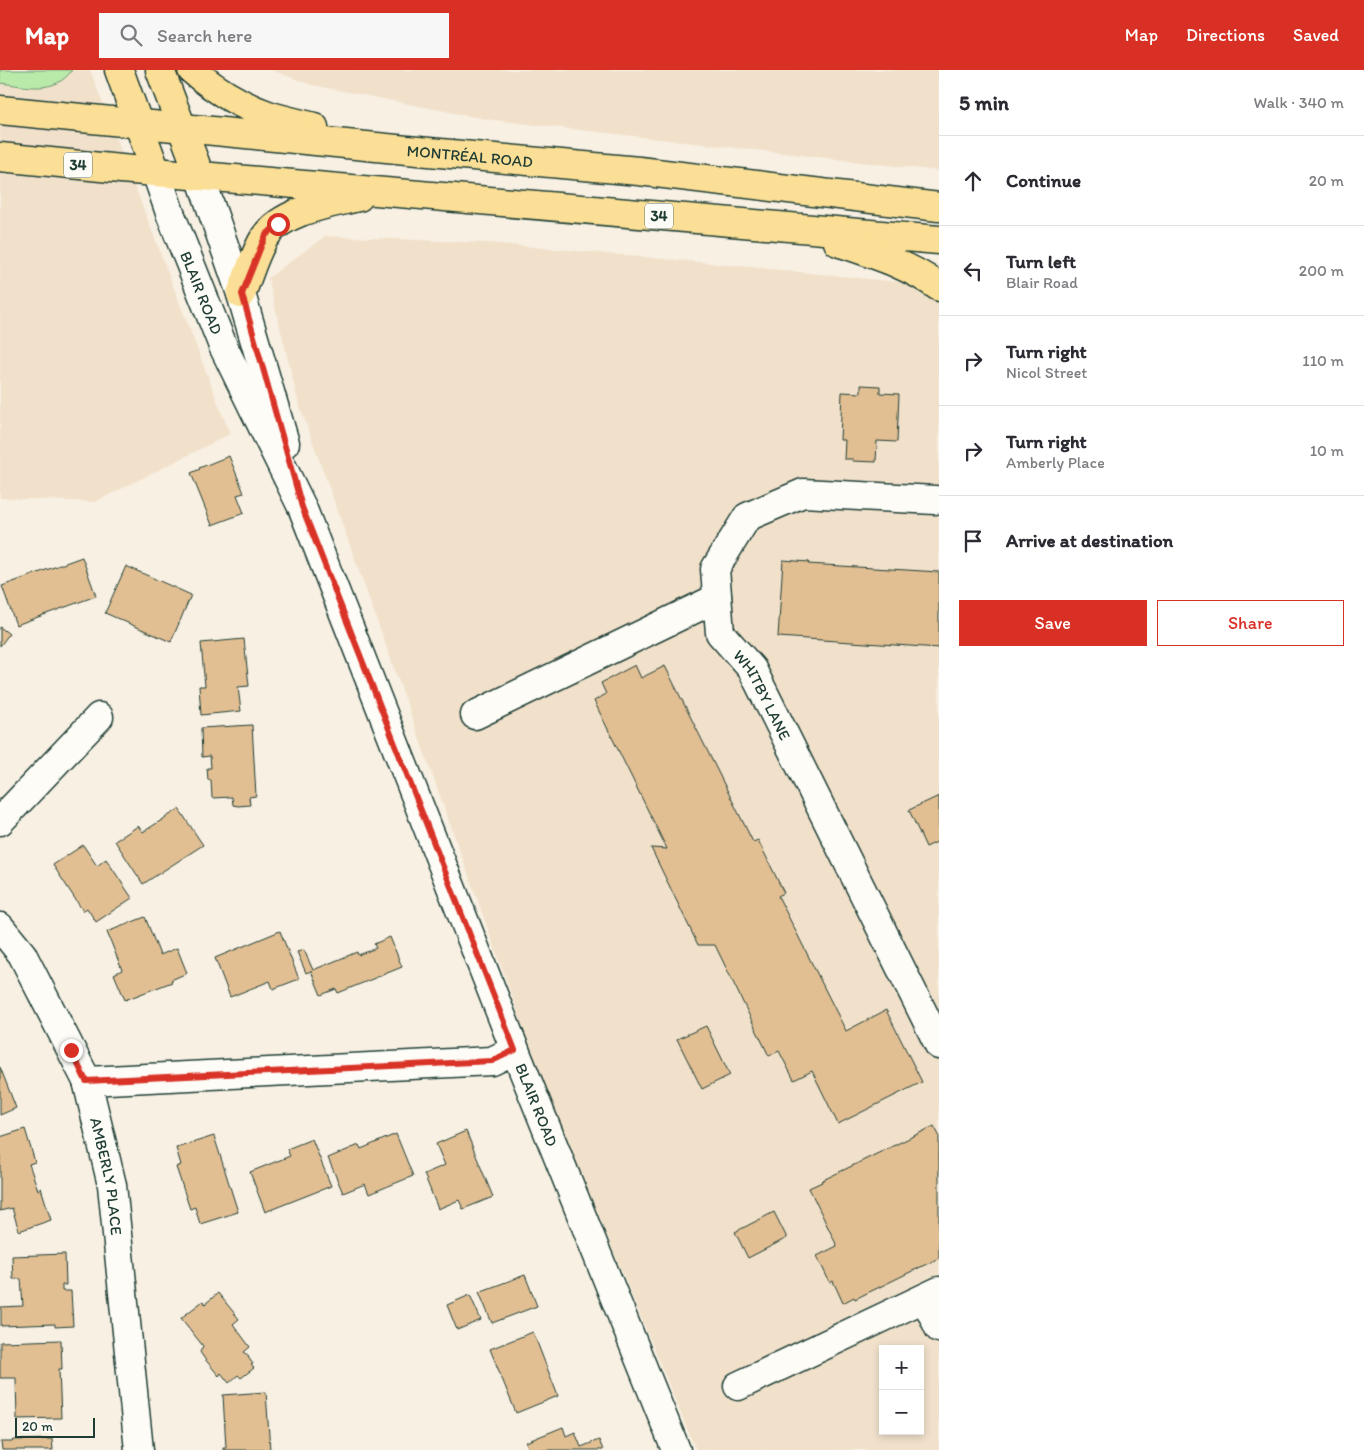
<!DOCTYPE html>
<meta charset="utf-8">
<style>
body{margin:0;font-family:Itim,sans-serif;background:#f7f7f7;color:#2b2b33}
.controls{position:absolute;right:15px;bottom:15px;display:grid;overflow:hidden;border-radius:0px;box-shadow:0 2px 8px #0003}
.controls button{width:45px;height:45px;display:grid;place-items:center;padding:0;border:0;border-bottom:1px solid #e1e1e2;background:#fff;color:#2b2b33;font:25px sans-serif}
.scale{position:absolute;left:15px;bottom:12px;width:80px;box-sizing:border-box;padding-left:5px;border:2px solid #1f3d34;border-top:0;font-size:14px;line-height:18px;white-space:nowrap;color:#1f3d34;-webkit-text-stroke:4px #fdfcf7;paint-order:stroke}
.stop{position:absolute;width:15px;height:15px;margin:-11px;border:4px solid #d93025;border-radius:50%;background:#fff}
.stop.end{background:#d93025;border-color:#fff;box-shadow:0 1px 5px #0008}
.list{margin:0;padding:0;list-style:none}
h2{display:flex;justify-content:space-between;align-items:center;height:65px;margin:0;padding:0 20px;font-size:21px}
h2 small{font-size:16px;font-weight:400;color:#7c7c81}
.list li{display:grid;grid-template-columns:32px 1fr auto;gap:15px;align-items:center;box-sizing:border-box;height:90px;padding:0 20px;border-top:1px solid #e1e1e2}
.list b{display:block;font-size:19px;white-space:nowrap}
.list p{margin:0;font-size:16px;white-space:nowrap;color:#7c7c81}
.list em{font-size:16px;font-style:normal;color:#7c7c81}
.actions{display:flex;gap:10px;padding:15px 20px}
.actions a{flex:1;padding:11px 0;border:1px solid #d93025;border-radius:0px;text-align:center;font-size:18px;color:#d93025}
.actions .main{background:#d93025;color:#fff}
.icon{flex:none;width:28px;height:28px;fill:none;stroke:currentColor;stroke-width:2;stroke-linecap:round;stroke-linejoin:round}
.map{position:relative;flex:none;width:939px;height:1380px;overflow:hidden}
header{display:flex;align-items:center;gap:30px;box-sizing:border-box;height:70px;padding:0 25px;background:#d93025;color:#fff}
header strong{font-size:24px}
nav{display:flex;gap:28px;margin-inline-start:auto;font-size:18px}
.search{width:350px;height:45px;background:#f7f7f7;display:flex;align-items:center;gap:12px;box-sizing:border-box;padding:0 18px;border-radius:0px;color:#7c7c81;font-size:19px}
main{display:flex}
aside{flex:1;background:#fff}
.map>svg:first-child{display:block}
.built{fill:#f1e1cb;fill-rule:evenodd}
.green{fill:#b9eaaa;stroke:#6c946f}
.building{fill:#e2bf93;stroke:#1f3d34}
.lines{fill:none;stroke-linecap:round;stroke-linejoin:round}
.minor-casing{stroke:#1f3d34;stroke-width:31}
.major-casing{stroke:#1f3d34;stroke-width:31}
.minor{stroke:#fdfcf7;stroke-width:28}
.major{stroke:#fbdf96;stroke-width:28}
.route{stroke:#d93025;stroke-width:6}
.labels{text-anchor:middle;stroke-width:4;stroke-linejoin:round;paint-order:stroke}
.shield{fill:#fdfcf7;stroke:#62766e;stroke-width:1}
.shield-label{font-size:15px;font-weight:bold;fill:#1f3d34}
.street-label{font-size:16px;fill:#1f3d34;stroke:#fdfcf7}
</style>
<header>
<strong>Map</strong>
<div class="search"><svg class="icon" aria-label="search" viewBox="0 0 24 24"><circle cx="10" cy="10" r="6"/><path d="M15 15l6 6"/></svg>Search here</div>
<nav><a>Map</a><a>Directions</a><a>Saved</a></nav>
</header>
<main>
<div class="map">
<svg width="939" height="1380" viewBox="0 0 939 1380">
<rect width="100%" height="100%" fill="#f8f0e3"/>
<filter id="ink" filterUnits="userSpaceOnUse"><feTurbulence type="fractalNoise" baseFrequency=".02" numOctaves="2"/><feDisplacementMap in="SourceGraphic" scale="10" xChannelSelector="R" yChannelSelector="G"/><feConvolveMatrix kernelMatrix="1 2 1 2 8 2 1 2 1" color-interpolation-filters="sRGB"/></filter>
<g filter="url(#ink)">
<path class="built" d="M0 0H90L230 364 95 432 0 428Z
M271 0H939V101L485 49 312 15Z
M325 166 490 173 742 196 939 216V1380H696L541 1007 298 331 268 208ZM883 1279H920V1361H883Z"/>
<path class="green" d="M0 0H72C55 25 26 16 0 13Z"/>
<path class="building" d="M861 315 880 316V323L899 324 897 372 877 371 876 392 852 391 853 389H844L845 370H840L842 322 861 323Z
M229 386 244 423 237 425 244 443 212 455 191 403 200 399 199 398Z
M82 487 96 526 16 555 2 516Z
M783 490 809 492 808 494 939 502V578L778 567Z
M126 496 191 525 171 572 105 543Z
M0 557 9 564 0 576Z
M244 569 249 616 238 617 241 641 201 645 199 616H205L201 573Z
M635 595 641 608 665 596 753 772 758 770 784 823 778 826 846 961 886 940 922 1012 838 1054 812 1001 794 1010 779 981 769 986 715 875H698L651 778 667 779 594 631 606 624 601 613Z
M252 655 256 726 249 727 250 735 238 736 233 735 232 727 212 728 211 710H208L207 698H211L210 686 202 687 201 658Z
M939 726V771L926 777 909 740Z
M179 739 203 775 143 814 115 771 138 756 143 762Z
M83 775 97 796 106 789 132 828 96 852 87 838 83 841 53 795Z
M145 847 160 885 177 878 187 903 171 910 172 912 125 930 114 904 122 900 107 862Z
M280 861 299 909 273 919 270 911 230 927 215 888Z
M390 867 402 897 338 923 336 919 321 925 311 901 306 903 297 882 304 880 313 900 357 882 358 885 376 878 374 874Z
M706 956 730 1005 702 1019 677 969Z
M0 997 16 1038 0 1045Z
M934 1056 939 1065V1188L855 1229 854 1227 843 1233 833 1211 830 1213 817 1186 837 1176 809 1118 822 1112 821 1111Z
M25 1059 35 1092 29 1094 38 1120 41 1118 51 1150 19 1161 12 1138 0 1141V1067Z
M466 1061 493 1127 463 1139 459 1130 438 1139 424 1104 445 1095 436 1074Z
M396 1064 413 1106 369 1124 365 1114 343 1123 328 1088 359 1075 361 1079Z
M214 1066 238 1142 200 1154 195 1137 190 1139 176 1097 181 1095 176 1078Z
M312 1069 331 1116 265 1142 250 1102 290 1086 287 1079Z
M774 1142 787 1168 748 1188 735 1162Z
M65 1184 66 1215H62V1221H71L73 1256 55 1257V1254L1 1256V1237L23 1236 21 1209H13L12 1186Z
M525 1205 537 1236 492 1253 479 1222Z
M218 1223 239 1249 233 1254 250 1277 244 1282 249 1286 248 1287 253 1294 251 1295 254 1298 241 1308 238 1305 229 1313 221 1303 219 1306 204 1288 200 1282 203 1276 181 1248 203 1231 205 1234Z
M470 1225 481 1250 457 1260 447 1235Z
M533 1262 558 1326 516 1343 490 1279Z
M61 1270 62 1299H59L61 1348 17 1349 16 1308H0V1272Z
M266 1322 270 1380H223V1378H226L223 1325Z
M563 1357 566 1366 575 1362 581 1377 599 1370 603 1380H529L526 1372Z
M52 1369 53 1380H2L1 1372H12L14 1370Z"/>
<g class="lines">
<defs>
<g id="minor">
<path id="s1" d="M156 102 170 143 223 276 302 437 515 980 676 1380"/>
<path d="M200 106 241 224 285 373"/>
<path id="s2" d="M935 430 803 423 747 447 715 499 720 563 752 599 939 975"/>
<path d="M475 645 717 528"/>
<path d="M0 751 99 647"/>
<path id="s3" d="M0 857 22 884 87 1011 112 1115 139 1380"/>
<path d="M87 1011 492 991 515 980"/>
<path d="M925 1228 939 1258"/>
<path d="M738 1316 939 1221"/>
</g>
<g id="major">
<path d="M119 0 156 102"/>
<path d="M160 0 200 106"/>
<path d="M192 0C214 19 240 35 268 45 283 50 299 53 314 57"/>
<path id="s4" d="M0 40 407 80 639 101 939 137"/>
<path d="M0 87 121 99 939 170"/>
<path d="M838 172C873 184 909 195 939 217"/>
<path d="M241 224C249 205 254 184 265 167 283 140 330 134 359 127"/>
</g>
</defs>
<use href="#minor" class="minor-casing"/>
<use href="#major" class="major-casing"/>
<use href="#minor" class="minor"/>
<use href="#major" class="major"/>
</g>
</g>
<g class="lines" filter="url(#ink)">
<path class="route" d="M71 980 86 1011 492 991 515 980 302 437 242 224 262 174 266 165 278 154"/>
</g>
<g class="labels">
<g class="shield">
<rect x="64" y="82.5" width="28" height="25" rx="4"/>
<rect x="645" y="133.5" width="28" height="25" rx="4"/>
</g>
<g class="shield-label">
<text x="78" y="100">34</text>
<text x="659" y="151">34</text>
</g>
<g class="street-label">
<text dy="6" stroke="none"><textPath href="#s4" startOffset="472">MONTRÉAL ROAD</textPath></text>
<text dy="6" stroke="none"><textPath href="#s1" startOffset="129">BLAIR ROAD</textPath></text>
<text dy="6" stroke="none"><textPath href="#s2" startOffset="394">WHITBY LANE</textPath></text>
<text dy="6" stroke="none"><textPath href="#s1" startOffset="1008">BLAIR ROAD</textPath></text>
<text dy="6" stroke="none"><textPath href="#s3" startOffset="275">AMBERLY PLACE</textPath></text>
</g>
</g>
</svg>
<div class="controls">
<button>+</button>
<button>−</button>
</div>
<div class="scale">20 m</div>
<div class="stop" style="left:278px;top:154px"></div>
<div class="stop end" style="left:71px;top:980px"></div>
</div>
<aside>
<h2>5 min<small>Walk · 340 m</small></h2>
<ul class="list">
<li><svg class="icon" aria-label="ahead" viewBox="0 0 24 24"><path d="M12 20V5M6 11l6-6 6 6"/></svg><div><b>Continue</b></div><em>20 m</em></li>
<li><svg class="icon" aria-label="left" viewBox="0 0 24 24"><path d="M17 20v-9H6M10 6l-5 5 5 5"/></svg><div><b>Turn left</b><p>Blair Road</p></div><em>200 m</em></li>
<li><svg class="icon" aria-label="right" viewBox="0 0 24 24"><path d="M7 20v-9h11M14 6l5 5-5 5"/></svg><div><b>Turn right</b><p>Nicol Street</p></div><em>110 m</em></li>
<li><svg class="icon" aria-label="right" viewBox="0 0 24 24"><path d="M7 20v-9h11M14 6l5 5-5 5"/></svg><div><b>Turn right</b><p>Amberly Place</p></div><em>10 m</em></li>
<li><svg class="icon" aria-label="arrive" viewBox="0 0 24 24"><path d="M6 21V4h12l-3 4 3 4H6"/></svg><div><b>Arrive at destination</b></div></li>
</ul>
<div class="actions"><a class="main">Save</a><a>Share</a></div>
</aside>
</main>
